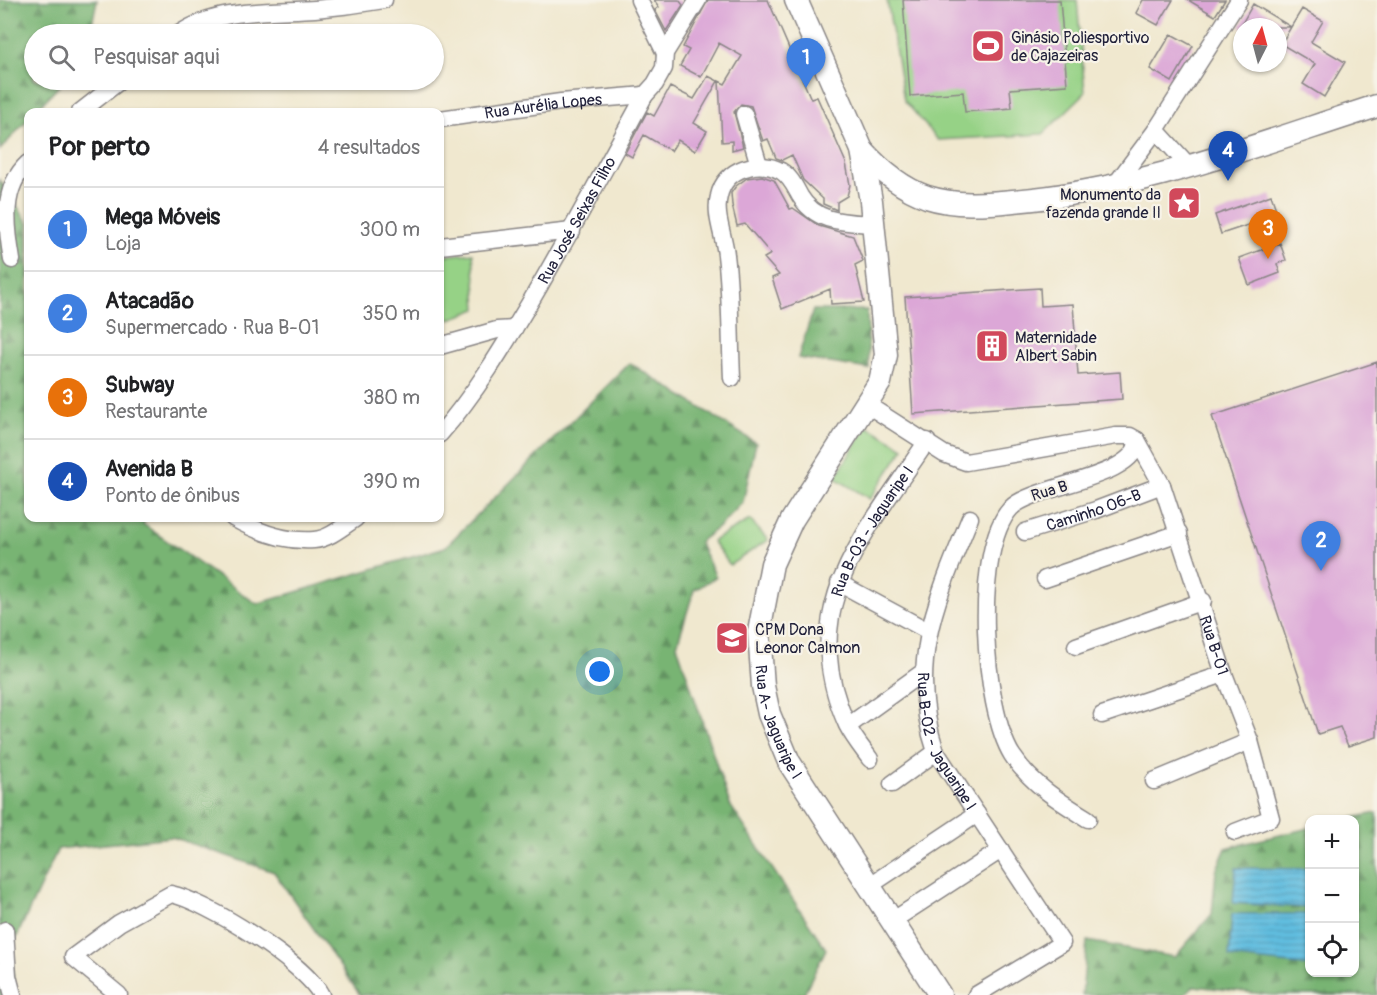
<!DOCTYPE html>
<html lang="pt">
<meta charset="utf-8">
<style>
body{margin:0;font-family:Pangolin,sans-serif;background:#f2f2f2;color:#202124}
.controls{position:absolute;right:18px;bottom:18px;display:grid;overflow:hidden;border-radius:12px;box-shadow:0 2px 4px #0004}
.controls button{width:54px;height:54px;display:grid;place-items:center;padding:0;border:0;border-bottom:2px solid #e0e0e0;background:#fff;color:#202124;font:30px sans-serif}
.compass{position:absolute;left:1233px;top:18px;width:54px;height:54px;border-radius:50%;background:#fff;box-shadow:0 2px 4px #0004;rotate:6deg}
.you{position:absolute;left:600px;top:672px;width:21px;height:21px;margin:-15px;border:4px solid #fff;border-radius:50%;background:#1a73e8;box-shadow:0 0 0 9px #1a73e833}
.badge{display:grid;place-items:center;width:39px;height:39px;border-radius:50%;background:#ea580c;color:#fff;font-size:20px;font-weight:700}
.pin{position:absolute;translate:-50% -50px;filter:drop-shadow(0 2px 3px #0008)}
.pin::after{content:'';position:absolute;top:32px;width:21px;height:18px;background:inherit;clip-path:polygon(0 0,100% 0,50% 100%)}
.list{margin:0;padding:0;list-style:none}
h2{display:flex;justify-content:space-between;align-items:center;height:78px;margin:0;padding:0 24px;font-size:26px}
h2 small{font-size:20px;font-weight:400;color:#757577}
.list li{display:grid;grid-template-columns:39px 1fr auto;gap:18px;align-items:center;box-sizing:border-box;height:84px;padding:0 24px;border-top:2px solid #e0e0e0}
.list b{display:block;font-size:22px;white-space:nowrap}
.list p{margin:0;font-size:20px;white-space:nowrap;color:#757577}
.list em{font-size:20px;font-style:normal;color:#757577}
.icon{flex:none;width:33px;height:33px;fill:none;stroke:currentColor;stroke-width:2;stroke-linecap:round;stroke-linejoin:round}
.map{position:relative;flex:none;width:1377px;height:995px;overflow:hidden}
.search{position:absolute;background:#fff;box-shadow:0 2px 4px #0004;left:24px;top:24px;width:420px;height:66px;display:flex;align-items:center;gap:15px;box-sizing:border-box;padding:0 21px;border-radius:33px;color:#757577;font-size:22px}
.panel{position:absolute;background:#fff;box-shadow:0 2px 4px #0004;left:24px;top:108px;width:420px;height:414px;border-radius:12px}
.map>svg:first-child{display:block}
.forest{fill:url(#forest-firs);stroke:#4d6b57;stroke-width:1.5}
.pitch{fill:#96d286;stroke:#5c7a60;stroke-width:1.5}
.water{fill:url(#water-rules);stroke:#42708e;stroke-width:1.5}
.building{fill:#dca7d7}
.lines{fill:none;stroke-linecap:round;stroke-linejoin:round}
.street-casing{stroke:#898585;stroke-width:19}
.secondary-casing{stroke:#898585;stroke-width:25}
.street{stroke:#fff;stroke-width:16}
.secondary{stroke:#fff;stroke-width:22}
.labels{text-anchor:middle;stroke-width:4.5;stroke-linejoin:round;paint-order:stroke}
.poi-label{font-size:16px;fill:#22223b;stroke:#f7f3e8;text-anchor:start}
.street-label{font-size:16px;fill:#22223b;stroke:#f7f3e8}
</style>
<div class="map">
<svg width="1377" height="995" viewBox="0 0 1377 995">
<defs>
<pattern id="forest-firs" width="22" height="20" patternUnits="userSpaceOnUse" patternTransform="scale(1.5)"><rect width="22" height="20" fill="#78b473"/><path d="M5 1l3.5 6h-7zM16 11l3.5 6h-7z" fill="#629260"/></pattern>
<pattern id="water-rules" width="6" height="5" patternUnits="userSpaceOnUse" patternTransform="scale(1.5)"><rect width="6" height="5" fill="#61bee0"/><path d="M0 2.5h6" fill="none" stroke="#509ab7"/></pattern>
</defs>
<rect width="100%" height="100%" fill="#f7f3e8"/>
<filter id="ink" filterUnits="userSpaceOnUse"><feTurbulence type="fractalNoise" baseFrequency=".0167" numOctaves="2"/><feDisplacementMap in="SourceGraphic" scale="12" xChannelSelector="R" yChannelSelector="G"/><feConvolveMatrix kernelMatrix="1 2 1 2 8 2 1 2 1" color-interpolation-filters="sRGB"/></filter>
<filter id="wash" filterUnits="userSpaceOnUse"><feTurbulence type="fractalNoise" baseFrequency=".008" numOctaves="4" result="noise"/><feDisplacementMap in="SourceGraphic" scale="24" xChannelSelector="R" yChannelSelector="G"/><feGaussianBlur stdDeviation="1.35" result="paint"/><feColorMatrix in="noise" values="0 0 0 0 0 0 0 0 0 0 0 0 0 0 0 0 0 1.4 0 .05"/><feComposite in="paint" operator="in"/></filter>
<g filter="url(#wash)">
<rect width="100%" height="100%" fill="#f0e8cf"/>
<path class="forest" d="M0 0H97L90 34H34V80H65L34 112H28V119L0 150Z
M0 180 28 223V518H146L143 524 257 604 445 547 630 363 756 443 743 502 720 526 699 542 716 577 694 590 677 645 730 805 826 949 803 995H360L274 872 172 837 58 849 12 947 13 995H0Z
M813 310H867L869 369 798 358Z
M1377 813V995H1271L1194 986 1183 995H1082L1087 941 1175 957 1212 914 1216 871 1226 848 1309 828 1310 972H1354V820L1345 819Z"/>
<path class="pitch" d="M887 0H1077L1085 93 1043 134 938 140 904 100Z
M473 253 477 309 440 323V256Z
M867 426 904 448 870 499 835 478Z
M750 520 768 540 730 565 712 541Z"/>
<path class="water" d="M1236 868 1309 869V908L1233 903Z
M1232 914H1309V966L1229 957Z"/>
<g id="blocks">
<path class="building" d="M654 0H679L683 5 666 31 655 10 659 7Z
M708 0H768L811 99 817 97 846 163 850 185 847 196 837 202V210L823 204V199L803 180 792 155 782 160 776 158 768 139 763 141 751 106 741 104 734 112 743 147 732 150V141L722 142 719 81 725 84 742 56 719 43 701 77 680 66 689 50 683 47Z
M903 0H1060L1067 85 1010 89 1012 108 965 112 963 92 910 96Z
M1143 0H1173L1158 25 1136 13Z
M1188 0H1225L1215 16Z
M1253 4 1291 27 1302 9 1323 21 1311 42 1345 62 1324 97 1303 84 1315 64 1281 44 1291 27H1240Z
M1171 34 1193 46 1172 82 1150 69Z
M708 76 718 81 694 123 707 131 695 151 678 140 671 151 644 135 632 157 625 153 647 112 654 116 670 87 694 99Z
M762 176 774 180 790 209 793 208 819 226 853 236 863 261 855 265 864 302 831 304 830 289 782 309 772 278 779 275 764 258 771 254 745 224 737 226 732 205 731 193 736 186 747 178Z
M1271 195 1278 215 1221 234 1215 215Z
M1280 243 1286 260 1277 264 1280 273 1249 285 1239 258Z
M1040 288 1041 306 1073 304 1078 375 1120 372 1122 399 913 414 905 297Z
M1377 362V737L1348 746 1340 727 1318 734 1212 416Z"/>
</g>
</g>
<g filter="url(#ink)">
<use href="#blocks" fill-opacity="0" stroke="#898585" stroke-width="1.5"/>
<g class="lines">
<defs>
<g id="street">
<path d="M639 0 665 53"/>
<path d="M179 34C215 8 272 12 315 9 338 7 361 4 384 0"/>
<path d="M80 112 121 80"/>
<path d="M744 114 759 165"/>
<path id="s1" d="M440 119 561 102 645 95"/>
<path d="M1156 130 1188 165"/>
<path d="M1115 185 1156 130 1239 0"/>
<path d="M440 246 572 231"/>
<path d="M12 260C6 225 1 188 28 163"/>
<path d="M440 346 497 330 514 329"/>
<path d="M732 378C730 337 731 295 726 255 724 235 714 215 719 196 725 168 758 159 781 171 790 176 795 187 800 196 816 223 844 222 872 224"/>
<path d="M866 404 944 454 966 462 1116 436H1130L1137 440C1139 478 1033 485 1011 508 972 550 983 708 1012 755 1031 784 1059 801 1088 819"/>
<path id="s2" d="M440 434C476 393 504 346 532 299 571 232 608 163 645 95L655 84 664 68 665 53 698 0"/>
<path id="s3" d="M1137 440 1162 485 1224 674 1250 741 1271 818 1235 832"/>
<path d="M233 518C256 531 286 542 314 540 329 539 344 526 356 518"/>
<path id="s4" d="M970 518C937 599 906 664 936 752L1062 943 976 995"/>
<path id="s5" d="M1025 532 1096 510 1162 485"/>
<path d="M1045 579 1179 533"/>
<path d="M839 583 928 631"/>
<path d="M1076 646 1203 601"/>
<path d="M1102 715 1224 674"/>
<path d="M848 726 923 672"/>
<path id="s6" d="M870 759C862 748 853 737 847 725 794 607 865 535 927 441"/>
<path d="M1154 781 1250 741"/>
<path d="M892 784 936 752"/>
<path d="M869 886 977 814"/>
<path d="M892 921 1001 850"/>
<path d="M5 930 8 976 13 995"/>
<path d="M119 995 73 957 119 923 171 894C206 901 305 963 321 995"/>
</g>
<g id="secondary">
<path id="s7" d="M796 0 862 150 871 201 886 355 880 382 792 520 772 564 759 632 763 686 769 714 789 762 940 995"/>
<path d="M862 150C880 170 901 188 927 197 955 206 985 204 1013 201 1138 191 1258 144 1377 106"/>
</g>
</defs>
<use href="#street" class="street-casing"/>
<use href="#secondary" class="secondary-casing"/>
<use href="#street" class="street"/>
<use href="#secondary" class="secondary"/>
</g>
</g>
<defs>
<symbol id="stadium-square" viewBox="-11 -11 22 22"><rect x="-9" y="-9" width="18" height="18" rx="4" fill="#d1495b" stroke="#f7f3e8"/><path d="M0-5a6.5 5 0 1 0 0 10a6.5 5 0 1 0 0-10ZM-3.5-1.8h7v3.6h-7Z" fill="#fff"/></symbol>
<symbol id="sight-square" viewBox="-11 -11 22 22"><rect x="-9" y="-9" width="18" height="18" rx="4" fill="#d1495b" stroke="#f7f3e8"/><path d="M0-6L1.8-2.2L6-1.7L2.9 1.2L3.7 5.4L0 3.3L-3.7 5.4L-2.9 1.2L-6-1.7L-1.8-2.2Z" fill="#fff"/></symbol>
<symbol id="building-square" viewBox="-11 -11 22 22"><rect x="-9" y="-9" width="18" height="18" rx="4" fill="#d1495b" stroke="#f7f3e8"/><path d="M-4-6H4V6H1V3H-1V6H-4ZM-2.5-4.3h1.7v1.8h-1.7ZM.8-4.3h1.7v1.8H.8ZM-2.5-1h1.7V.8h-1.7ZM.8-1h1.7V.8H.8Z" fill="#fff"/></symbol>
<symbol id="school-square" viewBox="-11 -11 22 22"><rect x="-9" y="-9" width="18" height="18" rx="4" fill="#d1495b" stroke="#f7f3e8"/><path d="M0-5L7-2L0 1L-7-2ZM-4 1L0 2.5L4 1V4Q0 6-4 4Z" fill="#fff"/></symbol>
</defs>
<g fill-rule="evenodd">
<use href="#stadium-square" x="969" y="27" width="38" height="38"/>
<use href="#sight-square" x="1165" y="184" width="38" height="38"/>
<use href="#building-square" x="973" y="327" width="38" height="38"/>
<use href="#school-square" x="713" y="619" width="38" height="38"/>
</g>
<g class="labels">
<g class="poi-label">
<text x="1011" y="43">Ginásio Poliesportivo<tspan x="1011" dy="18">de Cajazeiras</tspan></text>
<text x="1161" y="200" text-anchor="end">Monumento da<tspan x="1161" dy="18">fazenda grande II</tspan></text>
<text x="1015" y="343">Maternidade<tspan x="1015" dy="18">Albert Sabin</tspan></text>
<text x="755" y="635">CPM Dona<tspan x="755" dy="18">Leonor Calmon</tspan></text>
</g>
<g class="street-label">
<text dy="6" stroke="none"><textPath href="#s1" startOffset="104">Rua Aurélia Lopes</textPath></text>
<text dy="6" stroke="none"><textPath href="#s2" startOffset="254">Rua José Seixas Filho</textPath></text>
<text transform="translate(1049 490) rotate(-17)" y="6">Rua B</text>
<text dy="6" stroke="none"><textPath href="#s5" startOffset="72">Caminho 06-B</textPath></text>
<text dy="6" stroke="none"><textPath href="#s6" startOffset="248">Rua B-03 - Jaguaripe I</textPath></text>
<text dy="6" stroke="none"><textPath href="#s3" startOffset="220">Rua B-01</textPath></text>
<text dy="6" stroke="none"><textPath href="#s7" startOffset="772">Rua A- Jaguaripe I</textPath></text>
<text dy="6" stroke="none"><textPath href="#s4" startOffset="236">Rua B-02 - Jaguaripe I</textPath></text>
</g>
</g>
</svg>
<div class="controls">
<button>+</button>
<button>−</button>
<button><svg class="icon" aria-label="locate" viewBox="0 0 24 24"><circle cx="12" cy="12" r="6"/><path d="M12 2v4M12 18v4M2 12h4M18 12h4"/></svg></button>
</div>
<svg class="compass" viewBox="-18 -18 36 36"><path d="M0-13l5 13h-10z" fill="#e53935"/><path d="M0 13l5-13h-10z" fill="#757577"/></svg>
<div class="you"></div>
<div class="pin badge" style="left:806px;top:88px;background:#3f7fe0">1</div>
<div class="pin badge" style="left:1321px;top:571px;background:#3f7fe0">2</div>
<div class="pin badge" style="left:1268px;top:259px;background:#e8710a">3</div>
<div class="pin badge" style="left:1228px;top:181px;background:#1a4fb4">4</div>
<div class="search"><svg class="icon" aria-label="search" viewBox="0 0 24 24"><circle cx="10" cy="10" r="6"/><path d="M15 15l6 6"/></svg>Pesquisar aqui</div>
<section class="panel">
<h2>Por perto<small>4 resultados</small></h2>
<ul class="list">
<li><span class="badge" style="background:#3f7fe0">1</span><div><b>Mega Móveis</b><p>Loja</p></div><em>300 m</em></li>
<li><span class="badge" style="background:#3f7fe0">2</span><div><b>Atacadão</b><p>Supermercado · Rua B-01</p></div><em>350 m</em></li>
<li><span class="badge" style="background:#e8710a">3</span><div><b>Subway</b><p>Restaurante</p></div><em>380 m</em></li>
<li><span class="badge" style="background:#1a4fb4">4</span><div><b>Avenida B</b><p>Ponto de ônibus</p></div><em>390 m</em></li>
</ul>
</section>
</div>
